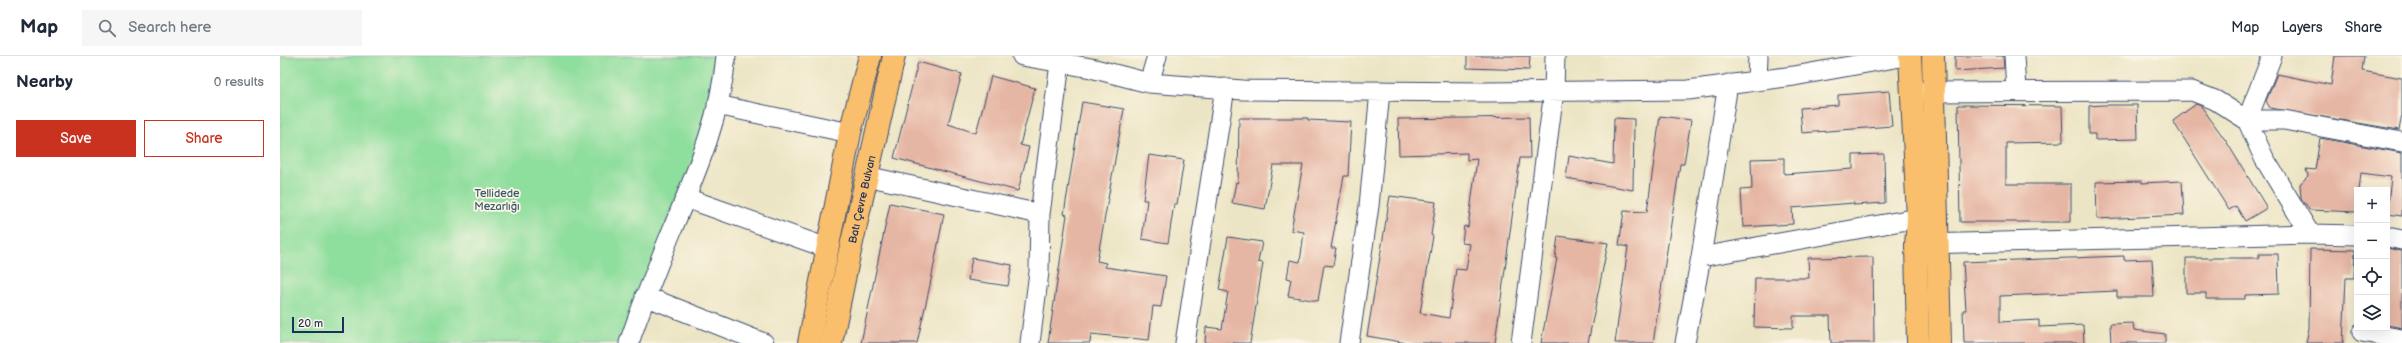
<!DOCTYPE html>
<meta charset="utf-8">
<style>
body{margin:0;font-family:"Balsamiq Sans",sans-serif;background:#f6f6f7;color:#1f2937}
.controls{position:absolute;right:12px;bottom:12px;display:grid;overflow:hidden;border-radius:0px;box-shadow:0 4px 16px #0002}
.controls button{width:36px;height:36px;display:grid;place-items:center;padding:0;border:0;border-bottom:1px solid #e0e1e3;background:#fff;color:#1f2937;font:20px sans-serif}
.scale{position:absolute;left:12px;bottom:10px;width:52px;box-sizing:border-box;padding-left:4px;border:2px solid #1b2f5e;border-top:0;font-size:11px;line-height:14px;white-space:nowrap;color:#1b2f5e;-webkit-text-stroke:3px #fcf5e5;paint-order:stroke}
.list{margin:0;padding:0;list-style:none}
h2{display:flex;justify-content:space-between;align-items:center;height:52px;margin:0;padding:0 16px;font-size:17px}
h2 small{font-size:13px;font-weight:400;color:#747a83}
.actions{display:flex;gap:8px;padding:12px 16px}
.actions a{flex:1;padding:9px 0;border:1px solid #c8321e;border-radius:0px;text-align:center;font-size:14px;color:#c8321e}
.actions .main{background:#c8321e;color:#fff}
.icon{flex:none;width:22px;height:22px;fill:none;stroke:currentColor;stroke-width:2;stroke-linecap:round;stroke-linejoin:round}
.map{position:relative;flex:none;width:2122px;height:287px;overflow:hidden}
header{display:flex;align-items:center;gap:24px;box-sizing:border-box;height:56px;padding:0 20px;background:#fff;border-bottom:1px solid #e0e1e3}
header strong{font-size:19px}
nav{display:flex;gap:22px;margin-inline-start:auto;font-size:14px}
.search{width:280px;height:36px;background:#f6f6f7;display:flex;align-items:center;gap:10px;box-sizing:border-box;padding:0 14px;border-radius:0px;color:#747a83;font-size:15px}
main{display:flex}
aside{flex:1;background:#fff}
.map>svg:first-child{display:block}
.green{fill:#8ede9d;stroke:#54867e}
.building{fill:#e6b6a4}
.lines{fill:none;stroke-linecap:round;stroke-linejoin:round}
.minor-casing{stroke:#3a4a6d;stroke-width:21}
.major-casing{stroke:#3a4a6d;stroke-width:24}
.minor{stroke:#fff;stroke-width:19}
.major{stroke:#f9bf6d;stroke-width:22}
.labels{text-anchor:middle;stroke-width:3.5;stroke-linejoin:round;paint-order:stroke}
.park-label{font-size:11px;fill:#385b6e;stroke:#fcf5e5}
.street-label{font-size:11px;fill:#1b2f5e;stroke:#fcf5e5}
</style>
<header>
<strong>Map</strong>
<div class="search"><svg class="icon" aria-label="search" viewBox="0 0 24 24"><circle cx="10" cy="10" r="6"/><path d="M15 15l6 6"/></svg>Search here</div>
<nav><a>Map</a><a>Layers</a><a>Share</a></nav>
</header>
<main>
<aside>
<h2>Nearby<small>0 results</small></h2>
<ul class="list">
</ul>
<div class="actions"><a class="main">Save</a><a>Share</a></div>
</aside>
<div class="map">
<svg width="2122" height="287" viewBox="0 0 2122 287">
<rect width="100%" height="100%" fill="#fcf5e5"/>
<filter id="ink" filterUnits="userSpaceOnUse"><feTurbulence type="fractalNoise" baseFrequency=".025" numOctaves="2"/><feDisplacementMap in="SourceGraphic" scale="8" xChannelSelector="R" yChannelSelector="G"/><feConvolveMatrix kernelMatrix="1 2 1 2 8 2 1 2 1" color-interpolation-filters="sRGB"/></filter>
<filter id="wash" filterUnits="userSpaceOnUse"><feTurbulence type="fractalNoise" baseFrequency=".012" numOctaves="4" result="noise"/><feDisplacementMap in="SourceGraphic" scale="16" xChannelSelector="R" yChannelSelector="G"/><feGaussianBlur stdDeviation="0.9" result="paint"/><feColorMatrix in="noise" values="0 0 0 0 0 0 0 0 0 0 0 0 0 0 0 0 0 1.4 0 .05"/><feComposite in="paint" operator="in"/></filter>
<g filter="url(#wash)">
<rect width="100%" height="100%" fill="#ece5c5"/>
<path class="green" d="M0 0H434L424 78 344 287H0Z"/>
<g id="blocks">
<path class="building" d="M1187 0H1250L1249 14 1187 12Z
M1675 0H1723L1724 12 1675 15Z
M2055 0H2084L2082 15 2122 22V59L2119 74 1990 52 1986 45 1997 18 2051 29Z
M638 6 682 18 668 68 696 77 711 20 755 32 740 89 749 91 738 135 614 102Z
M1609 35 1612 70 1522 77 1520 52 1558 49V39Z
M802 46 844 53 817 205 826 207 825 211 886 220 881 251 873 250 869 284 811 278 810 287H768L787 159 784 158Z
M1916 48 1921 50 1946 85 1987 152 1965 165 1956 150 1949 154 1893 65Z
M1678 49 1782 50 1783 86 1726 87V128H1791V166H1680Z
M1823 49H1857L1858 83 1815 84V78H1809V50Z
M1380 60 1411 64 1404 108H1400L1373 287H1335L1348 191 1339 189 1344 155 1367 156Z
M1249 61 1250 102H1240L1215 287H1127L1087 280 1110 140 1156 146 1151 179 1153 180 1140 257 1169 262 1176 213 1186 214 1190 188 1182 187 1184 170 1188 171 1197 103 1187 104V97L1119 99 1118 63Z
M959 62H1028V64L1071 66 1068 120H1064L1051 192H1056L1053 210 1044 209 1038 245 1008 240 1011 223 1007 222 1010 204 1020 206 1024 176 1011 174 1023 109H993L985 153 952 147 956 126 958 127Z
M1334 62 1354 63 1353 134 1286 122 1289 100 1333 108Z
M2040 82 2122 97V160L2107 158 2111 121 2081 117 2079 134H2077V156L2030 154 2021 142 2020 128 2028 120 2026 113 2035 114Z
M1604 98 1605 147 1574 149V147L1512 152 1513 168 1463 171 1461 134 1472 133 1471 103 1504 102V118L1573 113V99Z
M869 99 904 104 897 148H894L888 187 862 183 867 144H863Z
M1862 125V127L1902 125 1904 159 1817 163 1816 126Z
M610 147 664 158 650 229 637 287H581Z
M1278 180 1328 187 1308 287H1261L1277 202H1275Z
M948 181 982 186 978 206 983 207 970 287H925L926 271 942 273 948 236 939 234Z
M2107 192 2122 195V272L2107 269Z
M2030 193 2075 194 2074 222H2066L2063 287H2026L2029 272Z
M1979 198H1998L1999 238 1965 239V243H1926V237H1906V202H1979Z
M1844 200V204L1872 203 1874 241H1837V235L1720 240V266L1759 264V271L1803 269 1804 287H1684L1683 254H1686L1683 206Z
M1593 201 1594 287H1551L1550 260H1513V272L1474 271 1475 222H1529L1528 202Z
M692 202 732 209 728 230 688 224Z
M1853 267 1854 274 1885 278V287H1831L1830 268Z"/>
</g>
</g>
<g filter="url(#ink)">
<use href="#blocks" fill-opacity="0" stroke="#3a4a6d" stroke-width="1"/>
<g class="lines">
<defs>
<path id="minor" d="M742 0 811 12 869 27 963 34 1206 36 1408 34 1514 20 1626 0
M1734 0 1736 34
M1992 0 1967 64H2004L2122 86
M1477 25 1478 0
M869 27 877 0
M1640 36 1912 35 1935 44 1967 64 1984 102 2030 178
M437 49 570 77
M586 120 760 158
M406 142 547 192
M2107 181 2122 184
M1643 188 2030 178 2077 179
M1421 201 1448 28
M365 240 484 287
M2082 276 2122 283
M349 287C363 245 380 204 397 162 419 110 441 57 446 0
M750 287 759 216 760 158 781 0
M905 287 945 32
M1069 287 1089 150 1100 35
M1241 287 1274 35 1275 0
M1405 287 1421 201 1638 162"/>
<g id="major">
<path d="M1630 0 1638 162 1636 189 1638 287"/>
<path d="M1653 0 1660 287"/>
<path d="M529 287 570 77 590 0"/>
<path id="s1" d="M551 287 568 204 614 0"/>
</g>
</defs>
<use href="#minor" class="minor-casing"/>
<use href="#major" class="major-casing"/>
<use href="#minor" class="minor"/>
<use href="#major" class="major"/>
</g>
</g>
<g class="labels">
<g class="park-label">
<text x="217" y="141">Tellidede<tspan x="217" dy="13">Mezarlığı</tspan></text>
</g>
<g class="street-label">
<text dy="4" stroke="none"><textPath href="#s1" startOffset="147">Batı Çevre Bulvarı</textPath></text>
</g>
</g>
</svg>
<div class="controls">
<button>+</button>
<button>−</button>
<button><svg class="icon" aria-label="locate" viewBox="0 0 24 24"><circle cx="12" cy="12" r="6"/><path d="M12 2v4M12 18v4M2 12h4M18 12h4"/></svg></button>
<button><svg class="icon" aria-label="layers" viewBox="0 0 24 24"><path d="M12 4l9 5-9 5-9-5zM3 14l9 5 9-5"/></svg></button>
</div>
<div class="scale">20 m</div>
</div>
</main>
